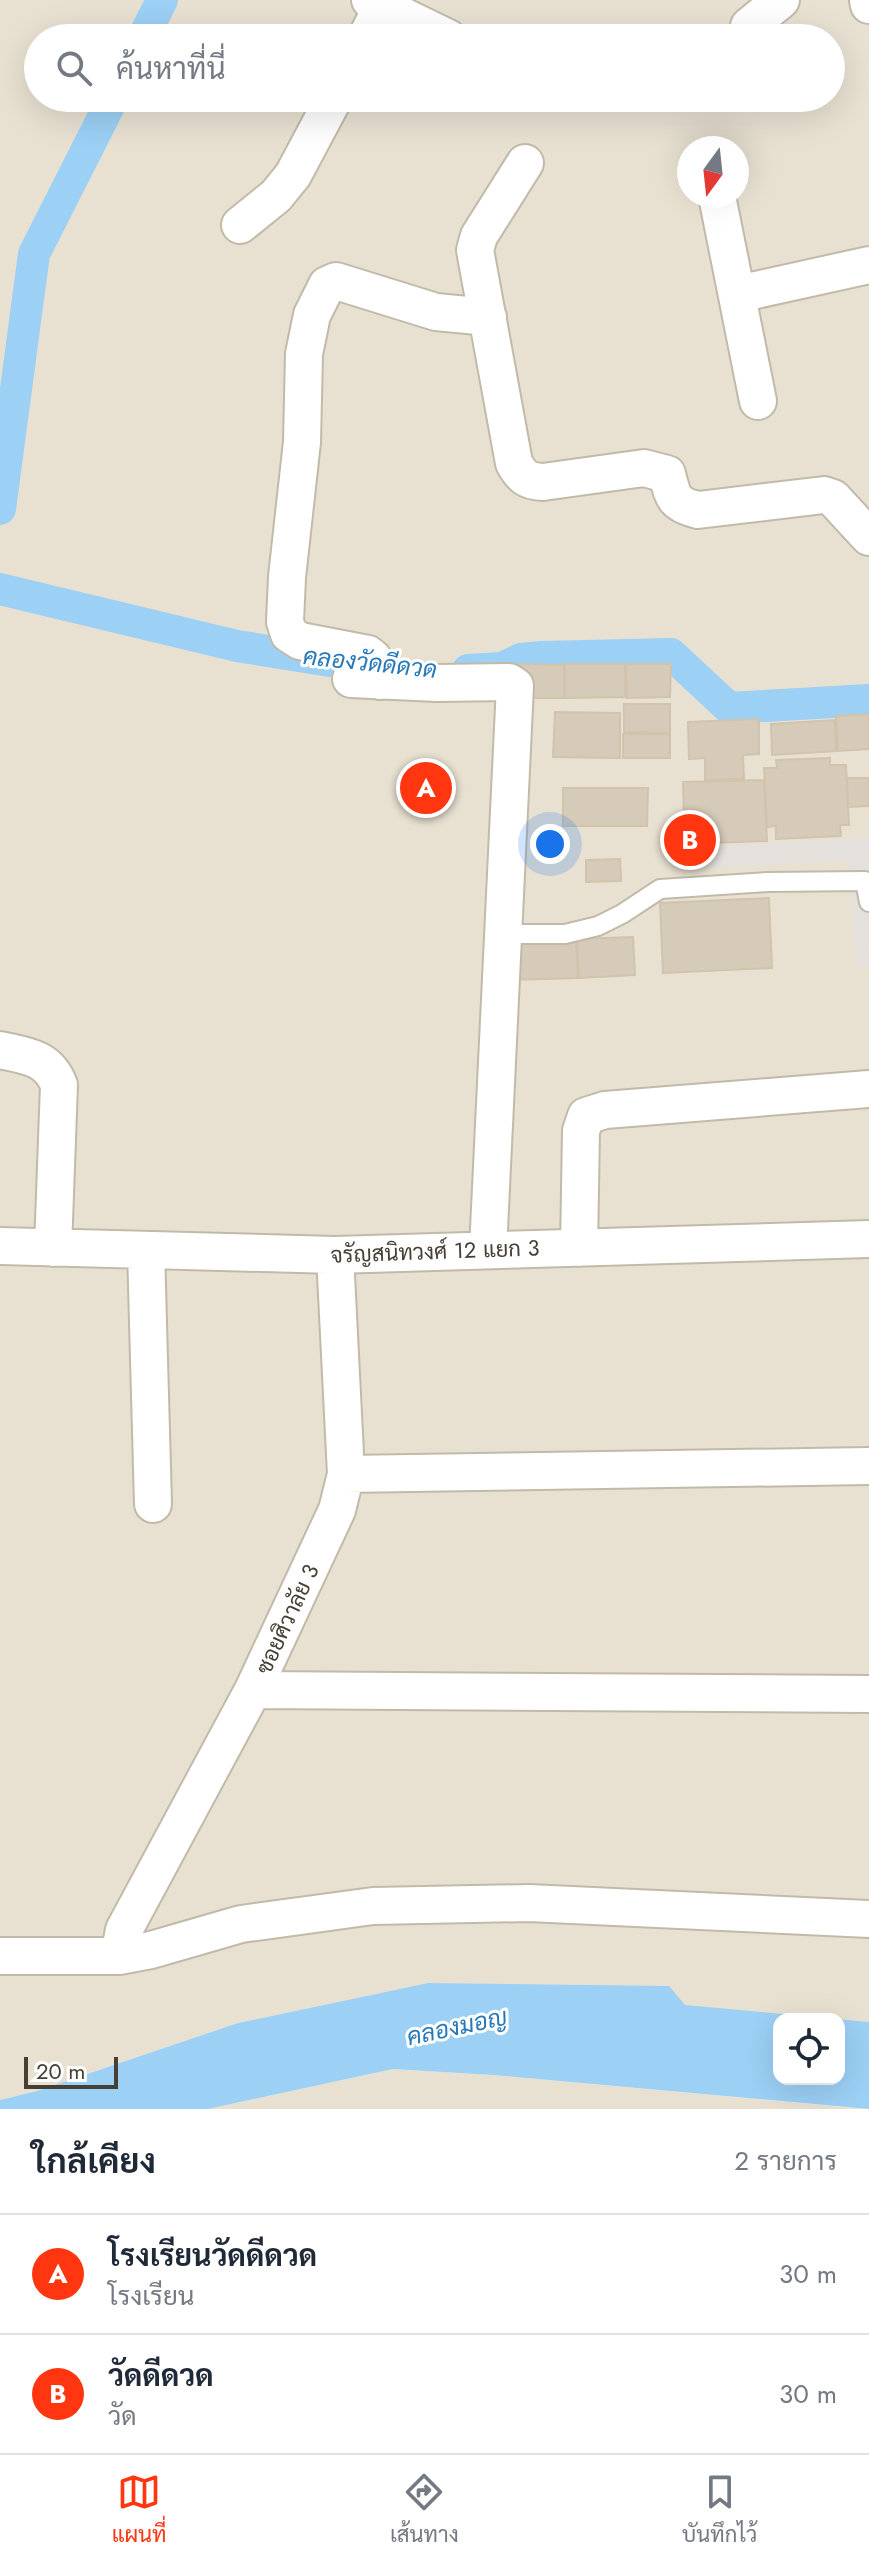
<!DOCTYPE html>
<html lang="th">
<meta charset="utf-8">
<style>
body{margin:0;font-family:Jost,Sarabun,sans-serif;background:#f2f2f3;color:#1f2937}
.controls{position:absolute;right:24px;bottom:24px;display:grid;overflow:hidden;border-radius:16px;box-shadow:0 8px 32px #0002}
.controls button{width:72px;height:72px;display:grid;place-items:center;padding:0;border:0;border-bottom:2px solid #e0e1e3;background:#fff;color:#1f2937;font:40px sans-serif}
.compass{position:absolute;left:677px;top:136px;width:72px;height:72px;border-radius:50%;background:#fff;box-shadow:0 8px 32px #0002;rotate:195deg}
.scale{position:absolute;left:24px;bottom:20px;width:94px;box-sizing:border-box;padding-left:8px;border:4px solid #463f34;border-top:0;font-size:22px;line-height:28px;white-space:nowrap;color:#463f34;-webkit-text-stroke:6px #fff;paint-order:stroke}
.you{position:absolute;left:550px;top:844px;width:28px;height:28px;margin:-20px;border:6px solid #fff;border-radius:50%;background:#1a73e8;box-shadow:0 0 0 12px #1a73e833}
.badge{display:grid;place-items:center;width:52px;height:52px;border-radius:50%;background:#ff3610;color:#fff;font-size:26px;font-weight:700}
.pin{position:absolute;translate:-50% -50%;border:4px solid #fff;box-shadow:0 2px 8px #0006}
.list{margin:0;padding:0;list-style:none}
h2{display:flex;justify-content:space-between;align-items:center;height:104px;margin:0;padding:0 32px;font-size:34px}
h2 small{font-size:26px;font-weight:400;color:#747a83}
.list li{display:grid;grid-template-columns:52px 1fr auto;gap:24px;align-items:center;box-sizing:border-box;height:120px;padding:0 32px;border-top:2px solid #e0e1e3}
.list b{display:block;font-size:30px;white-space:nowrap}
.list p{margin:0;font-size:26px;white-space:nowrap;color:#747a83}
.list em{font-size:26px;font-style:normal;color:#747a83}
.icon{flex:none;width:44px;height:44px;fill:none;stroke:currentColor;stroke-width:2;stroke-linecap:round;stroke-linejoin:round}
.map{position:relative;flex:none;width:869px;height:2109px;overflow:hidden}
.search{position:absolute;background:#fff;box-shadow:0 8px 32px #0002;left:24px;right:24px;top:24px;height:88px;display:flex;align-items:center;gap:20px;box-sizing:border-box;padding:0 28px;border-radius:44px;color:#747a83;font-size:30px}
.sheet{height:344px;background:#fff}
nav{display:flex;justify-content:space-around;align-items:center;box-sizing:border-box;height:112px;border-top:2px solid #e0e1e3;background:#fff;font-size:22px;color:#747a83}
nav a{display:grid;justify-items:center;gap:4px}
nav .on{color:#ff3610}
.map>svg:first-child{display:block}
.residential{fill:#e8e1d2;fill-rule:evenodd}
.parking{fill:#e4e1dd}
.water{fill:#9cd0f5;fill-rule:evenodd}
.lines{fill:none;stroke-linecap:round;stroke-linejoin:round}
.canal{stroke:#9cd0f5;stroke-width:32}
.building{fill:#d6cbb9;stroke:#d1c3ac;stroke-width:2}
.service-casing{stroke:#c2baa9;stroke-width:22}
.minor-casing{stroke:#c2baa9;stroke-width:40}
.service{stroke:#fff;stroke-width:18}
.minor{stroke:#fff;stroke-width:36}
.labels{text-anchor:middle;stroke-width:6;stroke-linejoin:round;paint-order:stroke}
.street-label{font-size:22px;fill:#463f34;stroke:#fff}
.water-label{font-size:24px;font-style:italic;fill:#2679b9;stroke:#fff}
</style>
<div class="map">
<svg width="869" height="2109" viewBox="0 0 869 2109">
<rect width="100%" height="100%" fill="#f3efe4"/>
<path class="residential" d="M0 0H869V2022L428 1983 238 2023 37 2091 0 2100ZM38 38H831V98H38ZM689 148H737V196H689Z
M393 2069 493 2075 864 2109H208Z"/>
<path class="parking" d="M868 838 869 966 856 967 849 861 687 868 685 847Z"/>
<path class="water" d="M428 1983 669 1986 685 2005 869 2022V2109L493 2075 393 2069 208 2109H0V2100L37 2091 238 2023ZM779 2019H839V2079H779Z"/>
<g class="lines">
<path class="canal" d="M143 38 162 0
M0 509 34 254 113 98
M0 589 237 646 330 661
M468 670 502 668 521 659 542 657 671 654 729 708 869 700"/>
</g>
<path class="building" d="M519 664 564 665V698H520Z
M565 664H625V697L565 698Z
M626 664H671L670 697 627 698Z
M624 704H670V733L624 732Z
M555 712 620 713V758L553 757Z
M869 714V749L838 751 836 716Z
M759 719V754L743 755 744 779 705 780V758L689 759 688 722Z
M835 720 836 751 772 755 771 724Z
M623 734H670V758H623Z
M830 758V765H846L849 825H840L841 836 776 839V826L767 827 764 768H777L776 760Z
M847 778H869V806L848 807Z
M764 780 767 841 685 844 683 782Z
M563 788H648L647 826H563Z
M620 859 621 881 586 882V860Z
M769 898 772 968 663 973 660 903Z
M633 937 635 975 579 978 577 939Z
M576 939 578 978 510 980V941Z"/>
<g class="lines">
<defs>
<path id="service" d="M503 934H565L598 926 622 914 660 889 768 882 865 881 869 902"/>
<path id="minor" d="M370 0 448 38
M868 0 869 5
M749 26 781 0
M366 38 382 6
M525 163 479 236 475 250 514 463C522 477 526 481 543 482L644 468 667 474C673 497 673 504 698 510L824 495 833 498 869 537
M717 196 758 401
M240 225 276 196 293 175 334 98
M738 294 869 265
M351 679 437 683 509 682 515 686 488 1250
M380 681 373 658 368 654 300 641 289 634 285 622 287 577 302 442 304 354 312 315 327 285 336 281 436 312 488 317
M0 1050C27 1056 48 1057 59 1085L53 1248
M0 1246 335 1255 869 1239
M579 1248 581 1131 586 1116 605 1110 869 1089
M146 1250 153 1504
M346 1474 869 1466
M253 1690 869 1694
M0 1956H119L151 1950 241 1924 373 1906 529 1903 869 1919
M119 1956 124 1930 253 1690 337 1510 346 1474 335 1255"/>
</defs>
<use href="#service" class="service-casing"/>
<use href="#minor" class="minor-casing"/>
<use href="#service" class="service"/>
<use href="#minor" class="minor"/>
</g>
<g class="labels">
<g class="street-label">
<text transform="translate(435 1251) rotate(-2)" y="8">จรัญสนิทวงศ์ 12 แยก 3</text>
<text transform="translate(287 1619) rotate(-65)" y="8">ซอยศิวาลัย 3</text>
</g>
<g class="water-label">
<text transform="translate(370 663) rotate(6)" y="8">คลองวัดดีดวด</text>
<text transform="translate(457 2027) rotate(-12)" y="8">คลองมอญ</text>
</g>
</g>
</svg>
<div class="controls">
<button><svg class="icon" aria-label="locate" viewBox="0 0 24 24"><circle cx="12" cy="12" r="6"/><path d="M12 2v4M12 18v4M2 12h4M18 12h4"/></svg></button>
</div>
<svg class="compass" viewBox="-18 -18 36 36"><path d="M0-13l5 13h-10z" fill="#e53935"/><path d="M0 13l5-13h-10z" fill="#747a83"/></svg>
<div class="scale">20 m</div>
<div class="you"></div>
<div class="pin badge" style="left:426px;top:788px">A</div>
<div class="pin badge" style="left:690px;top:840px">B</div>
<div class="search"><svg class="icon" aria-label="search" viewBox="0 0 24 24"><circle cx="10" cy="10" r="6"/><path d="M15 15l6 6"/></svg>ค้นหาที่นี่</div>
</div>
<section class="sheet">
<h2>ใกล้เคียง<small>2 รายการ</small></h2>
<ul class="list">
<li><span class="badge">A</span><div><b>โรงเรียนวัดดีดวด</b><p>โรงเรียน</p></div><em>30 m</em></li>
<li><span class="badge">B</span><div><b>วัดดีดวด</b><p>วัด</p></div><em>30 m</em></li>
</ul>
</section>
<nav>
<a class="on"><svg class="icon" aria-label="map" viewBox="0 0 24 24"><path d="M3 6l6-2 6 2 6-2v14l-6 2-6-2-6 2zM9 4v14M15 6v14"/></svg>แผนที่</a>
<a><svg class="icon" aria-label="directions" viewBox="0 0 24 24"><path d="M12 3l9 9-9 9-9-9zM9 14v-3h6M13 9l2 2-2 2"/></svg>เส้นทาง</a>
<a><svg class="icon" aria-label="saved" viewBox="0 0 24 24"><path d="M7 4h10v16l-5-4-5 4z"/></svg>บันทึกไว้</a>
</nav>
